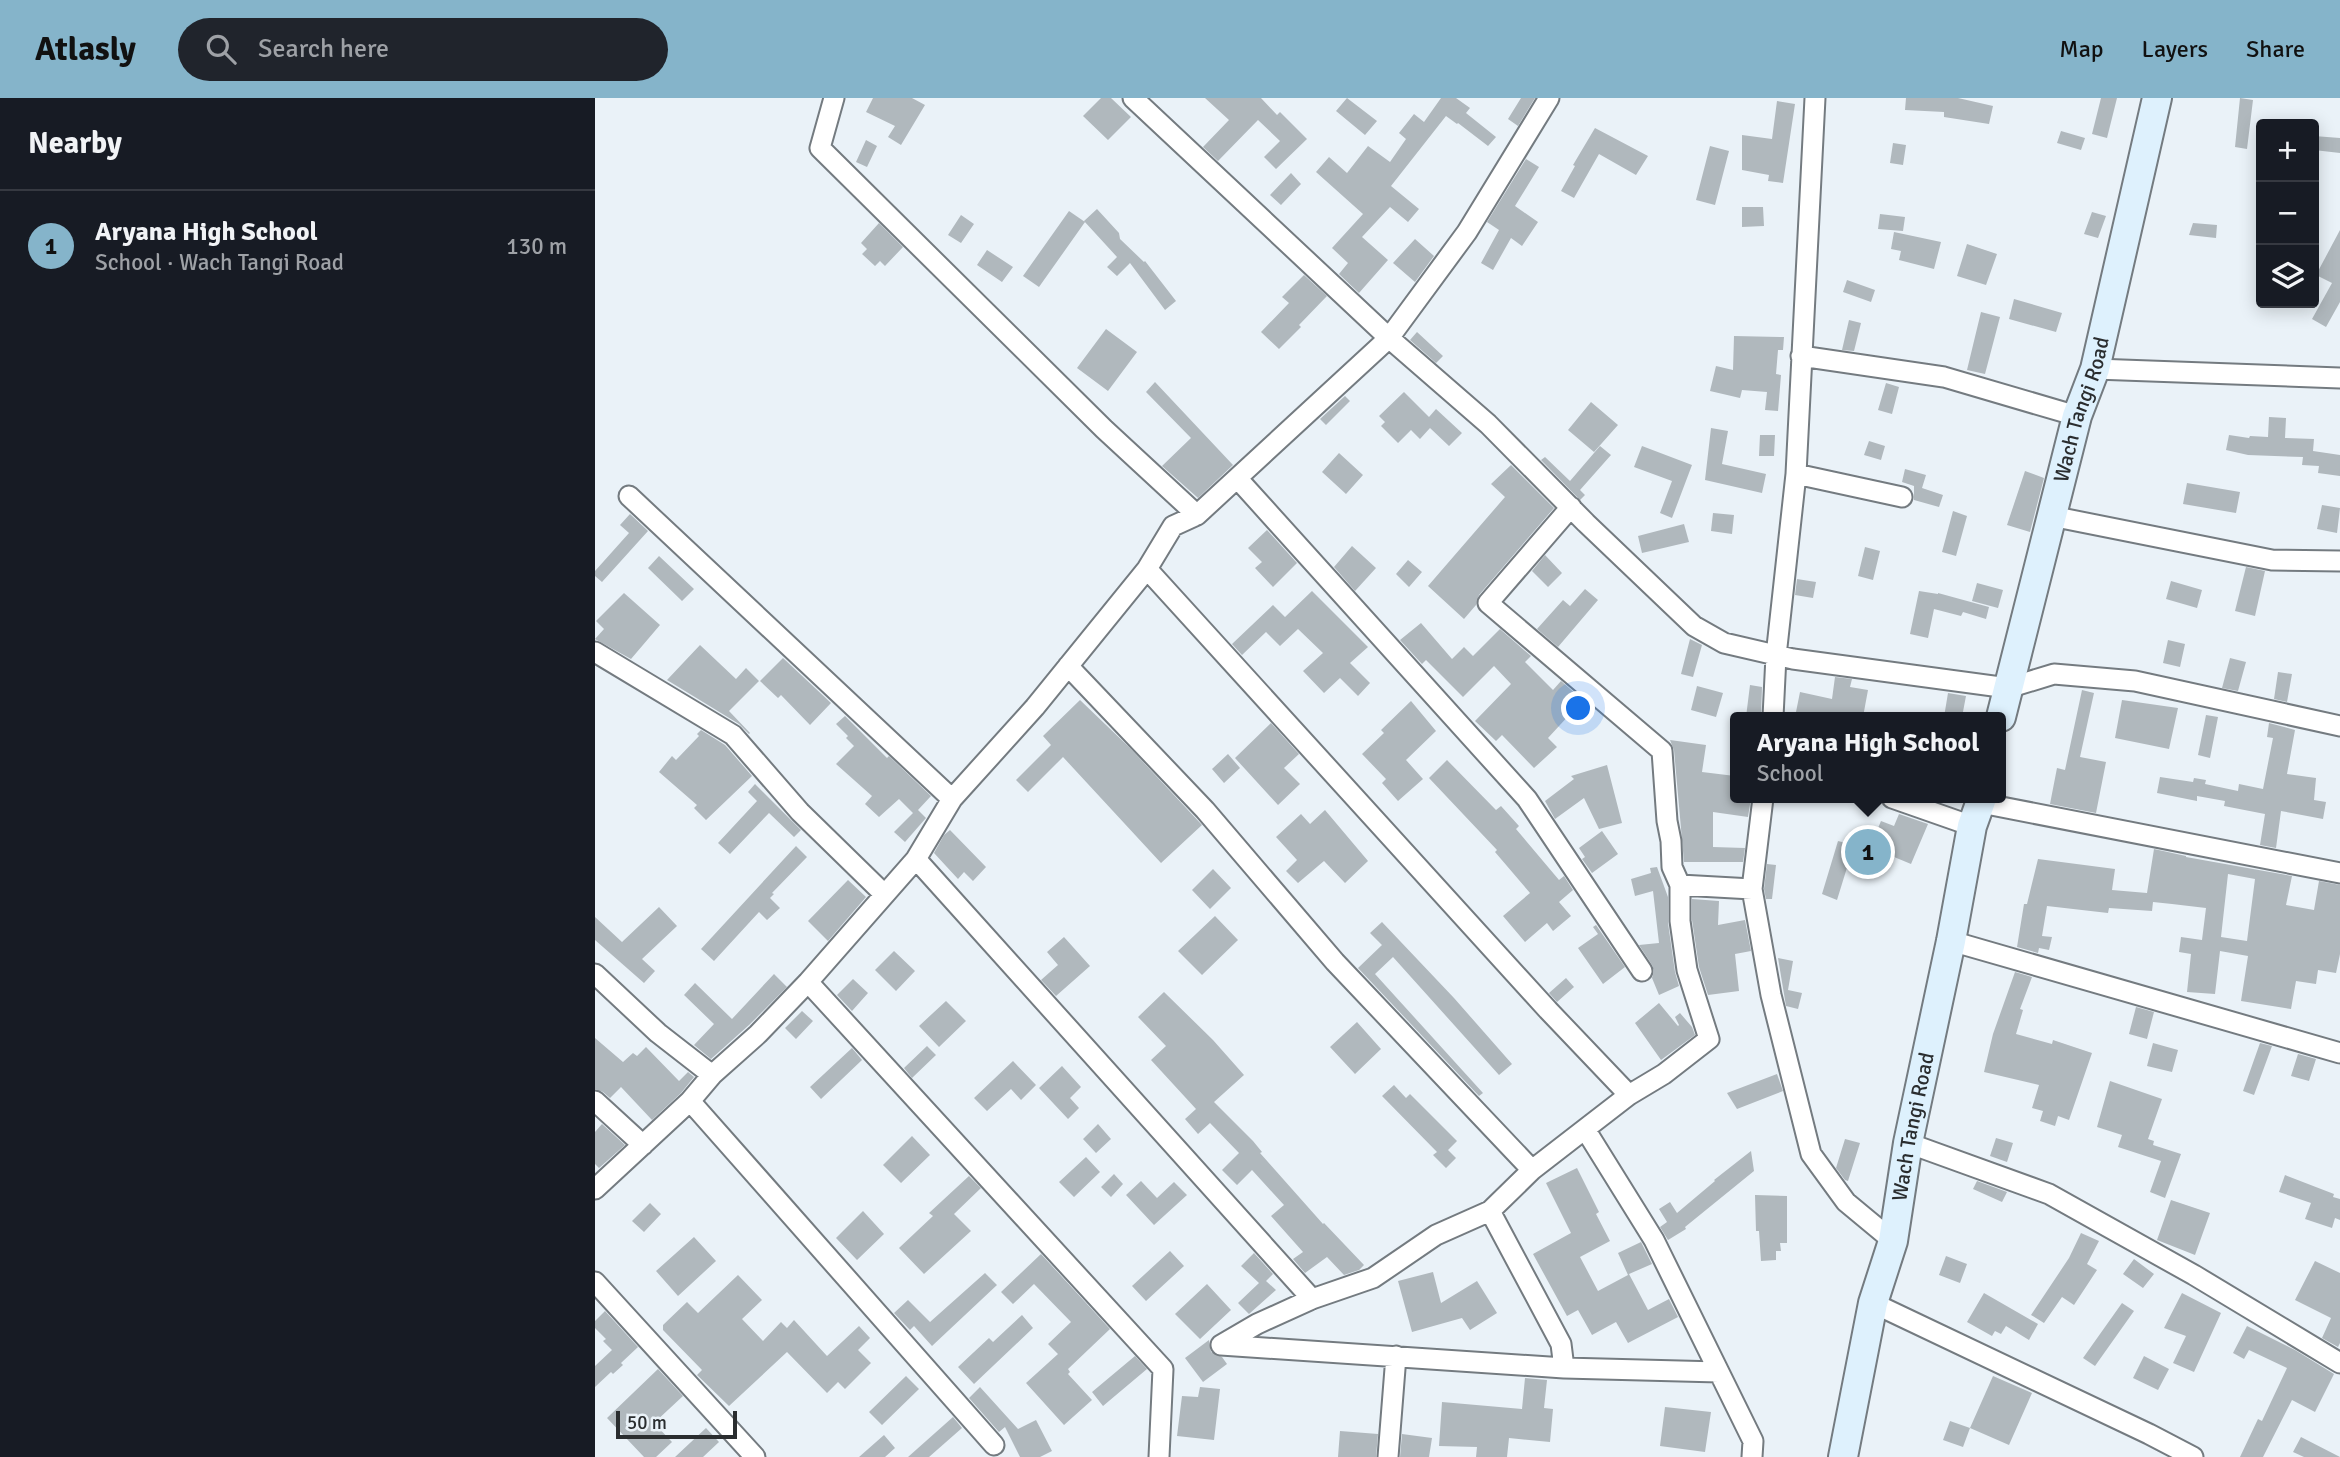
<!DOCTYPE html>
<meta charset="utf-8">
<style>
body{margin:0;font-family:Signika,sans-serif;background:#20242c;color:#f1f3f6}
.controls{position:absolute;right:21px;top:21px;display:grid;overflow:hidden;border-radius:7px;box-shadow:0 4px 18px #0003}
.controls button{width:63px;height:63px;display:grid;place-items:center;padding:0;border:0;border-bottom:2px solid #363941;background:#171b24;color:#f1f3f6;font:35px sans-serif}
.scale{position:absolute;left:21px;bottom:18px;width:121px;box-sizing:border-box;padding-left:7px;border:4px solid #2a2d2f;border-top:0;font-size:19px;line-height:24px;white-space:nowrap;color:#2a2d2f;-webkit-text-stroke:5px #eaf2f8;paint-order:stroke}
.you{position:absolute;left:984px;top:611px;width:24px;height:24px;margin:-18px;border:5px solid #fff;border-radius:50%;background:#1a73e8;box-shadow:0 0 0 10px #1a73e833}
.badge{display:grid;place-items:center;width:46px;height:46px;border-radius:50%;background:#85b4ca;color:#111;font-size:23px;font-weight:700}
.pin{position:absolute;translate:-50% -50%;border:4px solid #fff;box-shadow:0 2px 7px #0006}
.popup{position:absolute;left:1135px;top:614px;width:276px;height:91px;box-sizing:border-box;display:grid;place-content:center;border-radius:7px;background:#171b24;filter:drop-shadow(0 2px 5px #0005);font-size:23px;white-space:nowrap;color:#9ea1a6}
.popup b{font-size:26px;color:#f1f3f6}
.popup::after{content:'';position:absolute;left:50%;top:100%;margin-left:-14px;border:14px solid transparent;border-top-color:#171b24}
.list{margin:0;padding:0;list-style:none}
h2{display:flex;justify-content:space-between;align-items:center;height:91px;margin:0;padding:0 28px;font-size:30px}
h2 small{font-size:23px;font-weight:400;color:#9ea1a6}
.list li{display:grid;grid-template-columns:46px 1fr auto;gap:21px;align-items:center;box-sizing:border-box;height:112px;padding:0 28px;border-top:2px solid #363941}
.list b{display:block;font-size:26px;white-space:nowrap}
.list p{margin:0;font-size:23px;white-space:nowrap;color:#9ea1a6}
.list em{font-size:23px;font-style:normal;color:#9ea1a6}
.icon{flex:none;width:38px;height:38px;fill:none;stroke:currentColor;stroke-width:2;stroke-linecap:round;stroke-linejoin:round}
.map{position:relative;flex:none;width:1745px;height:1359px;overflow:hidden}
header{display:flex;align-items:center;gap:42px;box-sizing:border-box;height:98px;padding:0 35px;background:#85b4ca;color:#111}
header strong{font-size:33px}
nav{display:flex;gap:38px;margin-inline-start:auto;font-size:24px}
.search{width:490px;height:63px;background:#20242c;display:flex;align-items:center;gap:18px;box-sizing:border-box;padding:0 24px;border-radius:38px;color:#9ea1a6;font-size:26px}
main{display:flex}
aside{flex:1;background:#171b24}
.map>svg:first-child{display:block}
.building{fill:#b0b8bd;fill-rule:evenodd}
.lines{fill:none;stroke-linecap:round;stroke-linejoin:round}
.minor-casing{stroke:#747b80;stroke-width:23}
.secondary-casing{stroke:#747b80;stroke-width:32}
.minor{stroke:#fff;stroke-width:19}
.secondary{stroke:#def1fd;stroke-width:28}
.labels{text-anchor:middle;stroke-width:6;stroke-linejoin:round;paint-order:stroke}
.street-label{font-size:21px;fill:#2a2d2f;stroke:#eaf2f8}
</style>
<header>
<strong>Atlasly</strong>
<div class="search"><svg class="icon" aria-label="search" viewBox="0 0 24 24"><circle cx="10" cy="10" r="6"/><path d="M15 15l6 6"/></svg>Search here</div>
<nav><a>Map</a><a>Layers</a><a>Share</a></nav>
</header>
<main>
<aside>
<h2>Nearby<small></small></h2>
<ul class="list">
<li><span class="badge">1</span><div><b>Aryana High School</b><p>School · Wach Tangi Road</p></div><em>130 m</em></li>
</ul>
</aside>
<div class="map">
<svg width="1745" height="1359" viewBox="0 0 1745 1359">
<rect width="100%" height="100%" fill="#eaf2f8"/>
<path class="building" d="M278 0H317L330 7 306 47 293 39 300 28 271 14Z
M506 0H516L536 19 513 42 488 18Z
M610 0H666L682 17 685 14 712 41 681 71 669 59 685 43 663 22 623 63 608 49 634 22Z
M752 0 782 23 770 37 741 13Z
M846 0H861L875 10 871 15 901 39 893 48 863 25 862 26 851 18 796 88 824 111 813 124 795 109 767 139 793 162 764 195 744 176 753 165 737 150 768 116 721 74 734 59 752 75 773 48 795 64 811 41 804 35 819 16 829 24Z
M926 0H940L923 28 913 21Z
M1311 0H1363L1398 8 1394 26 1349 19V14L1310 12Z
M1506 0H1522L1512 40 1497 36Z
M1645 0 1658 2 1652 51 1640 49Z
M1182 3 1200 6 1188 85 1173 83 1174 77 1147 72V37L1177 41Z
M1000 30 1053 58 1041 77 1004 56 979 100 966 93 980 68 978 67Z
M1466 33 1490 40 1486 52 1462 45Z
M1719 38 1745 40V55L1719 52Z
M271 42 282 48 272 69 261 64Z
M1298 45 1311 47 1308 67 1295 65Z
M1115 48 1134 53 1120 107 1101 102Z
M931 61 944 69 920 108 943 124 927 148 916 140 898 172 886 165 904 132 892 124Z
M696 75 706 86 686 107 675 97Z
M1147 109H1168L1169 128 1147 129Z
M502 111 524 135 525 141 549 164 550 163 581 203 570 212 535 165 522 178 512 169 522 159 489 123Z
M474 113 490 124 444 189 428 178Z
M1497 114 1511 118 1503 140 1489 136Z
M1285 116 1310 119 1308 133 1283 131Z
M366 117 379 126 366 145 353 137Z
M284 125 308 149 290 168 285 163 280 168 267 156 272 151 266 145Z
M1598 125 1622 127 1621 140 1594 137Z
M1745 132V204L1731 229 1717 221 1737 185 1721 177Z
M1299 134 1346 144 1339 171 1304 162 1306 153 1296 151Z
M820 141 839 158 820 184 798 165Z
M1372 146 1402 156 1391 187 1362 178Z
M392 152 418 169 407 184 382 167Z
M709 177 732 198 704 227 706 229 684 251 666 234 694 205 687 199Z
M1252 182 1280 192 1276 204 1248 194Z
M1419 201 1467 215 1461 234 1414 221Z
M1386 214 1405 219 1390 276 1372 272Z
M1254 222 1266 225 1259 253 1247 252Z
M511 231 542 254 513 293 482 270Z
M822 234 848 258 841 265 815 242Z
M1139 238 1189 239 1188 252H1183L1181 276 1186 277 1183 313 1170 312 1172 294 1147 292 1145 300 1115 293 1121 268 1138 272Z
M560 284 638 367 603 400 567 368 596 340 551 294Z
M1291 285 1304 289 1297 316 1283 312Z
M809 294 834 319 841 311 867 335 854 348 835 330 825 341 816 332 803 345 786 328 790 324 784 318Z
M750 298 755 303 731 327 725 321Z
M996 304 1023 327 999 354 973 332Z
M1674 319 1691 320 1690 340 1719 341 1718 353 1745 357V378L1723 375 1724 368 1707 367 1708 359 1653 357 1631 352 1634 337 1654 340 1655 338 1673 339Z
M1116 330 1133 333 1127 366 1171 376 1167 395 1110 382Z
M1165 337H1180L1179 358H1164Z
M1274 343 1290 348 1286 362 1269 357Z
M1005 348 1016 357 985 392 990 397 985 402 946 362 950 359 975 383Z
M1047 348 1097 367 1077 420 1065 415 1077 383 1039 369Z
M744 355 768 377 751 396 727 374Z
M916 367 959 410 884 497 881 507 869 521 833 488 910 399 896 386Z
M1310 371 1331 377 1327 390 1348 397 1344 409 1319 402V388L1307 384Z
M1430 373 1449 380 1435 434 1412 427Z
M1592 385 1645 394 1641 415 1588 406Z
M1727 407 1745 410 1742 435 1722 431Z
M1358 413 1372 418 1361 458 1347 454Z
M1118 415 1139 417 1137 436 1116 433Z
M35 416 53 433 7 484 0 478V473L34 435 25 427Z
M1089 426 1094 444 1047 455 1043 438Z
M672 432 702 465 678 489 660 470 667 464 653 450Z
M757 448 781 470 760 493 739 469Z
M1270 449 1285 453 1278 482 1263 478Z
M950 457 967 475 953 489 937 473Z
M64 458 99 491 87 503 53 470Z
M813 462 827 474 814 489 801 476Z
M1651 469 1670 473 1660 518 1640 513Z
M1202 481 1221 484 1218 500 1200 497Z
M1576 483 1607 492 1602 510 1571 501Z
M1382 485 1408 492 1403 510 1377 503Z
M990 491 1003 502 963 549 942 531 968 502 975 508Z
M717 493 773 549 755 565 775 585 763 598 745 580 729 595 708 573 728 555 703 531 685 548 671 534 647 557 637 546 678 507 690 519Z
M1324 493 1343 496V495L1394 509 1391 521 1368 514 1366 518 1339 511 1333 540 1315 536Z
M29 495 65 527 36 561 0 541 9 531 1 523Z
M826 525 857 561 869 549 878 558 905 531 936 558 930 564 958 592 966 583 988 602 953 640 962 649 939 670 907 637 901 643 880 623 916 586 899 568 868 599 831 562 827 566 805 542Z
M1095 541 1107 547 1098 579 1086 576Z
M1573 542 1590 546 1585 569 1568 565Z
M105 547 141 581 151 570 164 583 134 613 155 635 154 636 144 626 72 582Z
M188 560 236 605 215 627 186 597 183 600 165 583Z
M1635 560 1651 564 1643 593 1627 590Z
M1683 574 1697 576 1692 604 1679 601Z
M1240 579 1257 581 1255 589 1273 592 1268 619H1200L1205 594 1237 601Z
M1155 587 1167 589 1166 619H1151Z
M1102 588 1128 595 1121 619 1096 612Z
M1487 592 1499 595 1485 659 1511 664 1501 715 1455 706 1462 670 1470 672Z
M1353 595 1371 598 1367 619H1349Z
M485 602 535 650 607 727 566 765 468 659 433 694 421 682 456 647 448 638Z
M1527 602 1583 610 1574 651 1520 640Z
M816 603 841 633 811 662 828 681 803 703 787 685 791 681 767 656 789 635 786 632Z
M1611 617 1623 619 1615 660 1603 657Z
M250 618 292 660 294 658 336 698 323 712 331 720 310 744 299 734 318 715 304 701 284 719 270 706 277 698 241 666 259 648 251 640 253 638 241 626Z
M676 625 704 656 689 670 705 686 683 707 640 660Z
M1674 625 1700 632 1692 676 1721 680 1719 702 1731 704 1728 721 1686 713 1681 750 1665 747 1670 716 1629 708 1630 703 1602 698V703L1562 695 1565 679 1598 684 1599 680 1611 682 1610 686 1643 693 1644 686 1668 691 1678 640 1672 639Z
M106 632 130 647 157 678 111 722 99 710 102 707 64 674 77 658 81 662 104 638 102 636Z
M1075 642 1111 647 1107 674 1140 678V700H1156L1153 719 1118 714V749L1150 750 1148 764H1089L1079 652Z
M633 656 645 670 629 685 617 671Z
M852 662 901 712 906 708 924 728 921 731 964 782 969 778 978 792 964 804 976 818 958 833 952 825 930 844 908 818 935 795 900 754 902 752 834 680Z
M1012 667 1027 725 1004 731 989 700 960 721 950 703 979 681 976 678Z
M160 686 206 732 199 739 174 715 135 756 123 745 162 703 153 694Z
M730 712 773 763 750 785 729 763 703 785 691 773 702 762 681 739 706 716 715 726Z
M1304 716 1333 726 1316 766 1275 749 1286 723 1299 728Z
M355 732 391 769 378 783 369 774 363 781 339 755 349 737Z
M1007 733 1023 756 997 775 987 761 990 759 984 750Z
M1243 743 1259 747 1242 802 1227 796Z
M201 748 212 759 177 795 179 796 175 800 185 810 172 822 164 814 119 863 106 851Z
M1559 751 1591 758V759L1697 778 1691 807 1719 812 1724 783 1745 787V856L1741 875 1723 872 1721 886 1701 883 1696 911 1646 903 1653 858 1625 853 1620 896 1592 894 1596 856 1584 854 1586 839 1607 842 1611 810 1577 806 1558 804 1557 813 1514 810 1513 815 1452 808 1447 838 1457 839 1454 852 1444 850 1443 855 1422 849 1429 806H1432L1443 761 1520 771 1517 792 1552 795ZM1633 776 1660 781 1652 843 1626 839Z
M1172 766 1181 767 1177 801H1171L1169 791Z
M1062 769 1073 799V825L1080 874 1084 888 1064 897 1057 880 1059 873 1057 867 1044 847 1064 845 1058 793 1040 798 1036 781 1056 775 1055 770Z
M618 771 636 790 615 811 597 792Z
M253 782 271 799 233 843 213 823Z
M1097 801 1124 803 1123 827 1150 822 1156 853 1140 856 1144 893 1113 897 1104 869 1097 822Z
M64 809 82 828 47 861 60 873 49 885 0 842V819L27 844Z
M620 818 643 842 607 877 583 853Z
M787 824 859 900 917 966 904 977 798 859 780 876 888 995 884 998 763 870 787 847 775 835Z
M1001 827 1030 869 1008 886 983 850 1003 836 998 829Z
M469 839 495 868 461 898 446 882 463 867 452 854Z
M299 853 320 873 301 893 280 872Z
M1183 860 1198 863 1193 892 1207 895 1203 911 1191 908Z
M1420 874 1437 879 1425 911 1428 912 1421 936 1457 946 1458 942 1497 955 1474 1022 1463 1018 1460 1028 1445 1023 1448 1013 1437 1010 1444 987 1389 974 1398 936Z
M179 876 192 889 154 927 116 961 99 947 119 926 89 897 100 885 137 921Z
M971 880 979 889 962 904 954 895Z
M258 881 273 895 257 913 242 897Z
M569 894 618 942 649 977 619 1004 658 1043 667 1054 665 1055 728 1126 729 1125 769 1167 764 1172 749 1177 732 1159 710 1175 698 1161 708 1154 676 1118 689 1107 657 1072 642 1087 627 1072 644 1055 615 1025 603 1036 590 1021 601 1011 556 962 571 948 543 919Z
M351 903 371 923 344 949 324 928Z
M1064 905 1083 928 1084 927 1080 919 1085 915 1097 929 1100 937 1066 962 1040 925Z
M1541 909 1559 914 1552 941 1534 936Z
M207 913 218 923 201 941 190 930Z
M762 924 786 951 760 976 735 949Z
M0 940 28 964 38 955 42 958 51 949 84 983 93 974 99 979 86 995 57 1022 26 989 15 1000 8 994 0 991Z
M1558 945 1583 952 1577 974 1552 968Z
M1665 945 1677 948 1659 997 1648 993Z
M332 948 341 957 317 980 309 970Z
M257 950 267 962 226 1001 215 989Z
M1703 956 1721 961 1714 983 1696 978Z
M418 963 441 987 426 1002 416 991 392 1013 379 1000Z
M467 968 486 989 475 1000 484 1010 473 1021 444 990Z
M1182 976 1188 993 1142 1011 1132 995Z
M1515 983 1567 1001 1553 1041 1559 1043 1558 1047 1586 1056 1570 1100 1555 1094 1566 1063 1523 1049 1527 1037 1502 1029Z
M799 987 811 1000 815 996 862 1043 853 1052 861 1060 851 1070 838 1057 842 1054 787 998Z
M7 1026 30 1047 4 1070 0 1066V1034Z
M503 1026 516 1041 501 1055 488 1041Z
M317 1038 335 1057 306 1085 288 1067Z
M1401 1040 1418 1045 1412 1064 1395 1058Z
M1250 1041 1265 1045 1253 1083 1250 1082 1241 1070Z
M1156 1053 1159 1073 1090 1129 1091 1131 1073 1142 1065 1129 1072 1124 1064 1111 1075 1104 1082 1115 1120 1083 1119 1082Z
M491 1059 505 1074 479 1099 464 1084Z
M982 1070 1004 1114 1001 1116 1015 1143 985 1159 1003 1193 1033 1177 1023 1155 1046 1144 1057 1166 1034 1176 1053 1212 1074 1201 1083 1219 1033 1245 1021 1224 997 1237 983 1212 972 1218 938 1156 976 1135 951 1085Z
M519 1076 528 1086 516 1099 506 1089Z
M1690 1077 1739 1096 1738 1099 1745 1101V1122L1740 1120 1737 1130 1710 1121 1716 1105 1684 1094Z
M374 1078 386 1090 359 1116 376 1133 329 1176 304 1150 338 1118 334 1115Z
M546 1083 562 1100 579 1084 592 1097 559 1127 531 1097Z
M1382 1083 1412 1094 1407 1104 1378 1091Z
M1160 1097 1192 1098V1145H1185L1186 1153H1181V1162L1166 1163 1164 1133H1161Z
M1576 1102 1615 1115 1600 1157 1562 1142Z
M55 1105 66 1116 49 1134 37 1123Z
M268 1113 289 1136 262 1162 241 1140Z
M1486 1135 1504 1143 1492 1166 1502 1172 1479 1207 1467 1199 1449 1225 1436 1217 1474 1160Z
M99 1139 121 1163 83 1198 61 1173Z
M575 1153 589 1168 551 1203 537 1188Z
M659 1155 678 1176 671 1183 681 1192 654 1216 643 1205 664 1185 646 1168Z
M446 1156 515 1231 473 1271 475 1274 473 1276 497 1302 469 1327 431 1285 463 1256 453 1246 476 1224 439 1186 418 1206 406 1194Z
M1351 1158 1372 1166 1365 1185 1344 1177Z
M1539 1161 1559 1176 1548 1190 1528 1176Z
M1720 1163 1745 1175V1245L1743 1249 1727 1240 1736 1220 1700 1202Z
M838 1174 846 1205 882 1183 902 1215 875 1232 867 1220 817 1234 803 1183Z
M390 1175 402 1187 337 1248 319 1228 315 1232 299 1215 313 1202 335 1224Z
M143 1177 167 1202 147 1221 168 1243 186 1224 192 1230 199 1222 232 1258 264 1228 275 1240 263 1252 276 1265 250 1291 243 1284 232 1295 192 1254 134 1308 102 1277 107 1272 68 1232V1227L92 1204 103 1215Z
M612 1186 636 1212 605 1241 580 1216Z
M1389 1195 1443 1226 1434 1242 1411 1228 1406 1236 1400 1233 1397 1238 1372 1224Z
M1587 1195 1626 1215 1599 1274 1578 1265 1591 1238 1569 1230Z
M1527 1205 1539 1213 1500 1268 1488 1260Z
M10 1213 43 1249 26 1265 28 1267 18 1276 16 1274 0 1289V1268L17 1252 8 1243 11 1241 0 1230V1223Z
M427 1217 438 1230 379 1286 363 1269 394 1240 398 1244Z
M1652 1228 1700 1252 1739 1276 1720 1314 1697 1302 1668 1359H1645L1663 1321 1667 1323 1692 1270 1654 1252 1649 1261 1638 1255Z
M614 1242 616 1254 627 1259 632 1266 608 1284 590 1260Z
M540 1258 552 1271 508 1308 497 1294Z
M1549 1258 1574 1271 1563 1292 1538 1280Z
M63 1271 88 1298 59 1325 77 1344 61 1359H49L12 1320Z
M311 1278 324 1291 287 1327 274 1314Z
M1398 1278 1437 1295 1414 1347 1375 1330Z
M930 1280 952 1282 949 1310 958 1311 955 1344 914 1340 912 1359H881L882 1349 844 1348 847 1304 927 1311Z
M385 1289 423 1331 441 1322 457 1353 445 1359H425L410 1329 404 1334 374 1300Z
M605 1289 625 1291 619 1342 582 1338 587 1298 603 1299Z
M1070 1309 1116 1314 1110 1354 1065 1348Z
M358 1319 367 1330 334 1359H313Z
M1355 1323 1375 1330 1368 1349 1348 1342Z
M111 1330 124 1344 108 1359H80Z
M745 1333 783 1336 781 1359H743Z
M807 1336 837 1340 834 1359H805Z
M289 1337 300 1350 290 1359H264Z
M1706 1339 1745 1359H1709L1698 1354Z"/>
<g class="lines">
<defs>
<path id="minor" d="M239 0 225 50 509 331 602 417
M538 0 794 240 893 326 991 425 1099 528 1129 545 1198 561 1413 590 1459 576 1540 583 1745 628
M1206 258 1349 279 1482 318
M1500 271 1745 280
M1201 376 1307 399
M642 380 932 701 1047 873
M34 398 357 701
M1456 418 1677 462 1745 463
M552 471 953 912 1034 997
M0 554 138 637 205 714 289 796
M473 568 610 712 740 864 937 1072
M1178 619 1181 558 1201 376 1220 0
M1168 700 1157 791 1176 897 1216 1056 1251 1104 1298 1143
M1297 700 1377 728
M1386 705 1745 775
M321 761 717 1201
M1085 787 1157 791
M1356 843 1745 955
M0 876 63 935 117 977
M213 884 568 1271 564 1359
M0 1003 48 1047
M95 1003 399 1347
M990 1031 1059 1142 1158 1343 1157 1359
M1313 1045 1454 1096 1599 1177 1745 1265
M0 1091 95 1003 117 977 163 936 213 884 321 761 357 701 440 609 552 471 578 428 602 417 794 240 872 134 954 0
M895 1113 966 1246 969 1270
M0 1184 160 1359
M1278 1205 1554 1336 1598 1359
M626 1247 662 1226 717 1201 778 1180 841 1137 895 1113 937 1072 990 1031 1034 997 1069 976 1114 941 1092 872 1085 823V787L1077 769 1076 743 1072 723 1067 653 893 505 976 409
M626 1247 969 1270 1124 1274
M793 1359 801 1258"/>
<g id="secondary">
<path id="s1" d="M1406 619 1482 318 1500 271 1562 0"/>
<path id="s2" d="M1248 1359 1278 1205 1298 1143 1313 1045 1356 843 1377 728 1387 700"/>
</g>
</defs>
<use href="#minor" class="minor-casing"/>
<use href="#secondary" class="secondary-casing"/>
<use href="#minor" class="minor"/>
<use href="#secondary" class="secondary"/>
</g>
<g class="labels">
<g class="street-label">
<text dy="7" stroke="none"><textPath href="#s1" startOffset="318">Wach Tangi Road</textPath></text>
<text dy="7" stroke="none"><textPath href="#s2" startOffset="338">Wach Tangi Road</textPath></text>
</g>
</g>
</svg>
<div class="controls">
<button>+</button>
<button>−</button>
<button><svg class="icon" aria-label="layers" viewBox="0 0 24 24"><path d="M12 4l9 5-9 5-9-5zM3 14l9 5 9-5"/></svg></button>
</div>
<div class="scale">50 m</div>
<div class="you"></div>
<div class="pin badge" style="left:1273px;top:754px">1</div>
<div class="popup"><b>Aryana High School</b>School</div>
</div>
</main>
